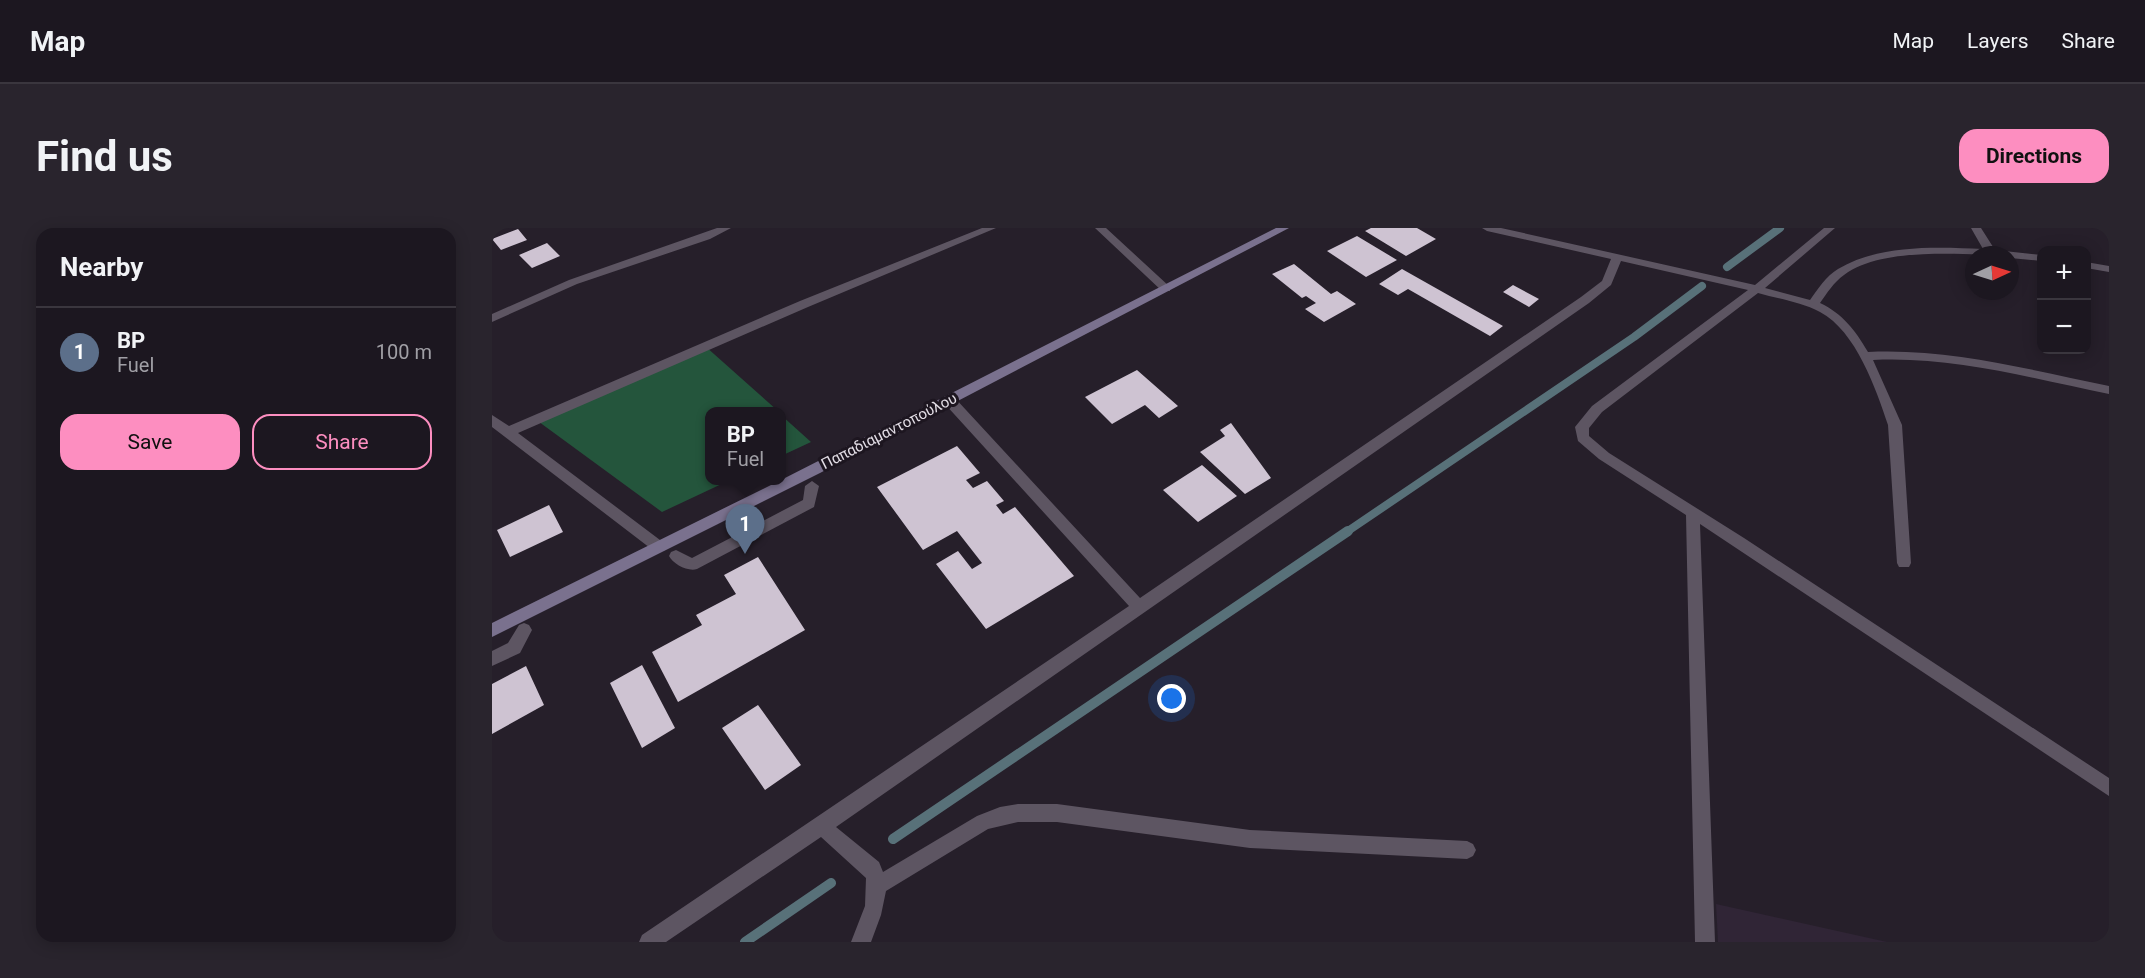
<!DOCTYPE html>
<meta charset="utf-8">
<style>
body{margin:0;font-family:Roboto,sans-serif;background:#29242d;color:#f1f3f6}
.controls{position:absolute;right:18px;top:18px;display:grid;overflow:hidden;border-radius:12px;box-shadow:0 3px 15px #0003}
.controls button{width:54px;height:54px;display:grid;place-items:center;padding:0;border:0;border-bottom:2px solid #3a363e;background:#1c1720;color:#f1f3f6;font:30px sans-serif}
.compass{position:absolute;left:1473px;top:18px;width:54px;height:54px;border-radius:50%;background:#1c1720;box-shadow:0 3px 15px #0003;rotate:86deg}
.you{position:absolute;left:680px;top:471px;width:21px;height:21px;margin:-15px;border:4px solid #fff;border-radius:50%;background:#1a73e8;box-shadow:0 0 0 9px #1a73e833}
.badge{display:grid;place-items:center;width:39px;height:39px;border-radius:50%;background:#fd8ec0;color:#fff;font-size:20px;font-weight:700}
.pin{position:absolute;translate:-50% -50px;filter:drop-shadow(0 2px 3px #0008)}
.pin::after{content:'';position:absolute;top:32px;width:21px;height:18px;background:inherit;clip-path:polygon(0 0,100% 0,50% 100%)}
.popup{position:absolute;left:213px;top:179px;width:81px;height:78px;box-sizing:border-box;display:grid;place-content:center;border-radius:12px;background:#1c1720;filter:drop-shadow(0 2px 4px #0005);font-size:20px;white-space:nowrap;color:#a09fa5}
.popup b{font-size:22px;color:#f1f3f6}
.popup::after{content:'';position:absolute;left:50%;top:100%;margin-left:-12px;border:12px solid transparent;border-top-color:#1c1720}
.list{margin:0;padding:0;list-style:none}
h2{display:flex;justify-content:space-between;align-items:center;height:78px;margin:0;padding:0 24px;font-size:26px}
h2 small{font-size:20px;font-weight:400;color:#a09fa5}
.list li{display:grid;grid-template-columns:39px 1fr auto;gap:18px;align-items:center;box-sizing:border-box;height:90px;padding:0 24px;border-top:2px solid #3a363e}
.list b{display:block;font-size:22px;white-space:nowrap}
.list p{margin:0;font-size:20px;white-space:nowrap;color:#a09fa5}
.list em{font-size:20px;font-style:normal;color:#a09fa5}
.actions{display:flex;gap:12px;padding:18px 24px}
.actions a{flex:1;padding:14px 0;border:2px solid #fd8ec0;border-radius:18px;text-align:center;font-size:21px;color:#fd8ec0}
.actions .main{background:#fd8ec0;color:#111}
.map{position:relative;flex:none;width:1617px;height:714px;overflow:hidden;border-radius:18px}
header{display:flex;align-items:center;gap:36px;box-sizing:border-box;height:84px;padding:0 30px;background:#1c1720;border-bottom:2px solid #3a363e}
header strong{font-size:28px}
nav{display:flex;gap:33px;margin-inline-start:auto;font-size:21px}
.intro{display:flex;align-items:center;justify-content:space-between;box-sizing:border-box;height:144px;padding:0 36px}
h1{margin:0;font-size:42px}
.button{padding:15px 27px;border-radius:18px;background:#fd8ec0;color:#111;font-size:21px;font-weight:700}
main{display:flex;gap:36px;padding:0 36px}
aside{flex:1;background:#1c1720;border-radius:18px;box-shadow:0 3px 15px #0003}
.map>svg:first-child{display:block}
.built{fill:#302536}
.green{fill:#24553c}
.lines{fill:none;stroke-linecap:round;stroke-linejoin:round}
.stream-far1{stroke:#587179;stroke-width:8}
.stream{stroke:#587179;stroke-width:10}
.building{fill:#cec3d2}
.lane{fill:#5d5562;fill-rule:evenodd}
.street{fill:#5d5562;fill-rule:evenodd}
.secondary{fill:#7a718e;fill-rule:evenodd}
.labels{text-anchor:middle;stroke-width:6;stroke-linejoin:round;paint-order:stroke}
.street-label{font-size:15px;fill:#e3dee6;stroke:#1d1620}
</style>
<header>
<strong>Map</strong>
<nav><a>Map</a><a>Layers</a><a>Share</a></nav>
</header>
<div class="intro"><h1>Find us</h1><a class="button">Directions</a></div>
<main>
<aside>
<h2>Nearby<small></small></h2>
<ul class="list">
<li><span class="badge" style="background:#5c6f8a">1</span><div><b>BP</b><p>Fuel</p></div><em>100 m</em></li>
</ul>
<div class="actions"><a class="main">Save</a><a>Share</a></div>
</aside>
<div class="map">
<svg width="1617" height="714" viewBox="0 0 1617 714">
<rect width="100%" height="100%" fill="#261f2a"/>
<path class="built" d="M1224 676 1395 714H1226Z"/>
<path class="green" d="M213 118 286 183 217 184V252L236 253 170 284 43 191Z
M289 187 319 214 289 228Z"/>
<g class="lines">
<path class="stream-far1" d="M1235 39 1288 0
M853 305 1142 109 1210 58"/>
<path class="stream" d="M401 611 856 303
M253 714 339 655"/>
</g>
<path class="building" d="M879 0H925L944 11 914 28 873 3Z
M26 1 35 12 9 22 0 11Z
M865 8 905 32 874 49 835 23Z
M55 15 68 28 40 40 27 27Z
M802 36 839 66 845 63 864 76 832 94 813 81 824 75 814 68 810 70 780 46Z
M910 41 1011 98 998 108 916 61 906 67 887 56Z
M1021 57 1047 71 1037 79 1011 64Z
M645 142 686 178 667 190 653 177 620 196 593 169Z
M739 195 779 250 753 266 708 224 733 208 728 202Z
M465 218 488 245 474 252 481 260 495 253 512 273 504 277 511 286 523 279 582 348 494 401 444 336 466 323 480 341 490 335 465 303 431 322 385 259Z
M710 237 745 268 706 294 671 262Z
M57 277 71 304 18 329 5 302Z
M266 329 313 402 186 474 160 424 210 397 204 387 244 366 232 347Z
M150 437 183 500 150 520 118 455Z
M34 438 52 477 0 506V456Z
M266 477 309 537 273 562 230 500Z"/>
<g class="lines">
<path class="lane" d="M320 253 327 258 322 279 205 341C196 344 181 336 177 328L179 324 184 322 200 330 311 272 313 258Z
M32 395 37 397 40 402 28 425 0 438V423L16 415 27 397Z"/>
<path class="street" d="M225 0H239L218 11 85 56 0 94V86L77 52Z
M490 0H504L316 79 26 205 172 315 174 319 172 323H162L0 199V187L17 198 308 73Z
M603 0H614L678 59V63H670Z
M990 0H1009L1263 57 1332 0H1343L1273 60 1318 72C1326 61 1334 48 1346 41 1388 16 1445 19 1491 21L1479 0H1489L1503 22 1550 27V33L1518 30V27C1471 27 1391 18 1352 47 1342 54 1335 65 1328 75 1351 86 1363 102 1376 124 1458 120 1538 142 1617 158V166C1539 150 1460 128 1381 132L1410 197 1419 335 1417 339H1407L1405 335 1396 197C1384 161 1364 103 1328 84 1309 74 1287 71 1266 65L1110 184 1097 200V208L1117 225 1252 310 1617 550V568L1208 296 1223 714H1203L1194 287 1107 231 1086 213 1083 199 1100 178 1256 62 1129 33 1119 57 1097 75 344 599 387 634 391 644 485 588 508 579 526 576H565L758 602 975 613 981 616 984 622 981 628 975 631 758 620 565 594H526L496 601 394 663 389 687 379 714H359L373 678 374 650 329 609 174 714H147L150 707 637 378 452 175 451 172 452 169H462L648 370 1089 69 1110 53 1119 31 995 3Z
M1594 34 1617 38V44L1594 40Z"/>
<path class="secondary" d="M784 0H797L328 245 0 409V395L289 252Z"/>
</g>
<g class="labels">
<g class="street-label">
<text transform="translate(397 203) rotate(-27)" y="5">Παπαδιαμαντοπούλου</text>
</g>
</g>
</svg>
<div class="controls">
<button>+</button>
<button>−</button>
</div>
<svg class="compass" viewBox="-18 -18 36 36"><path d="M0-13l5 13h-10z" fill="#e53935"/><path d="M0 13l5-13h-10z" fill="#a09fa5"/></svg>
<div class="you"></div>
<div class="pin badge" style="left:253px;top:326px;background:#5c6f8a">1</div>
<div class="popup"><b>BP</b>Fuel</div>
</div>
</main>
